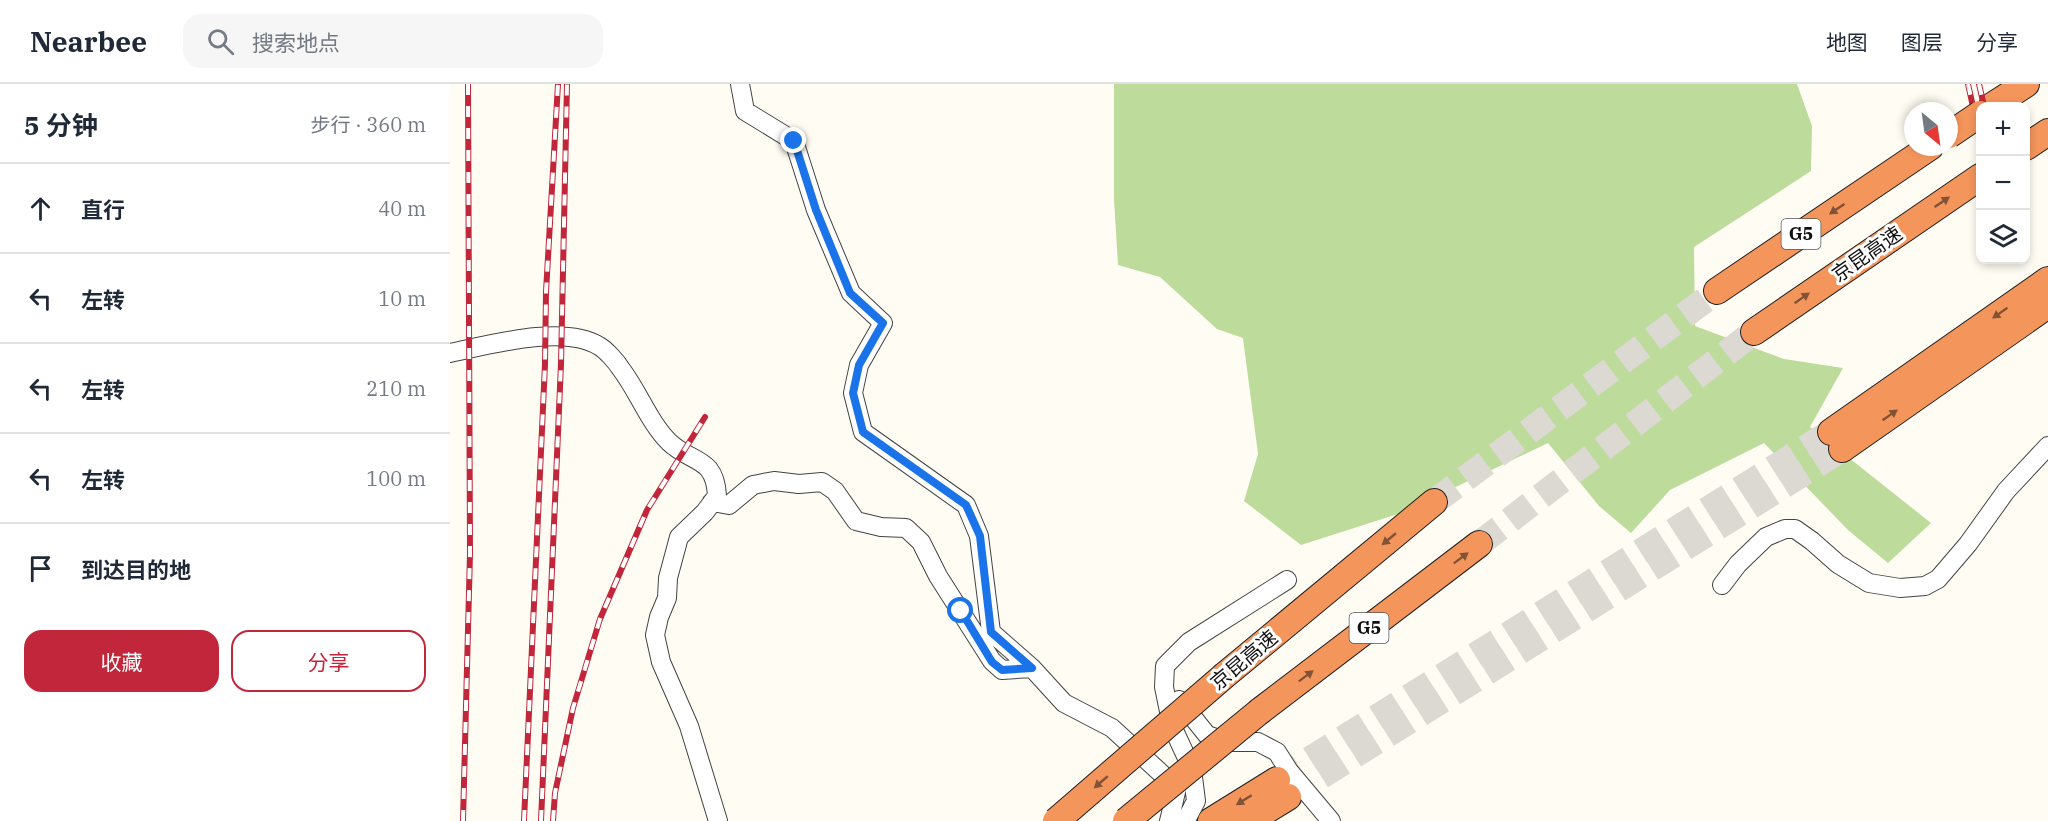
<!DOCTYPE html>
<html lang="zh">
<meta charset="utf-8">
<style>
body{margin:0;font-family:"IBM Plex Serif","Noto Sans SC",serif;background:#f6f6f7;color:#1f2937}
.controls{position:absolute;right:18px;top:18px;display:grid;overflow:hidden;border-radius:12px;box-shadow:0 3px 9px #0003}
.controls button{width:54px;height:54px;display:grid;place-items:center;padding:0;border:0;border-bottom:2px solid #e0e1e3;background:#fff;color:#1f2937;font:30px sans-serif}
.compass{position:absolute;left:1454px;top:18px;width:54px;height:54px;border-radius:50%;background:#fff;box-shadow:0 3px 9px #0003;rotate:151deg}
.stop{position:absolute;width:18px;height:18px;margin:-14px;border:4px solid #1a73e8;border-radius:50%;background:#fff}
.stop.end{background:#1a73e8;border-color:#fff;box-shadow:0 2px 6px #0008}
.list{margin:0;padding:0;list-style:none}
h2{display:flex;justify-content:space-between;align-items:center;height:78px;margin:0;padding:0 24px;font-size:26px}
h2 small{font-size:20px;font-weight:400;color:#747a83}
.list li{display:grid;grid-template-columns:39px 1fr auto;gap:18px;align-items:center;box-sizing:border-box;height:90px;padding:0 24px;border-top:2px solid #e0e1e3}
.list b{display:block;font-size:22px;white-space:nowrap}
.list em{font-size:20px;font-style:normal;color:#747a83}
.actions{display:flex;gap:12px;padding:18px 24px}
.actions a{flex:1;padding:14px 0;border:2px solid #c2263a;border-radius:18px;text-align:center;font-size:21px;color:#c2263a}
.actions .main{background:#c2263a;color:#fff}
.icon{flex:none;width:33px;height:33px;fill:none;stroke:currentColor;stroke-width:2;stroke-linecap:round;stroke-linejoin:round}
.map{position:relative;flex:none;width:1598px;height:737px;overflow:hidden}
header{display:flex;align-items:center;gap:36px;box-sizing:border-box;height:84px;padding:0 30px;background:#fff;border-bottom:2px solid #e0e1e3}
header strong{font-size:28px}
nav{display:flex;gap:33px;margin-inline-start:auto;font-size:21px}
.search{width:420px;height:54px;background:#f6f6f7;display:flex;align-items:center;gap:15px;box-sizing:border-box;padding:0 21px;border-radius:18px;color:#747a83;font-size:22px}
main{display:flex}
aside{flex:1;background:#fff}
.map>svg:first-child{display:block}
.forest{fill:#bddb9b}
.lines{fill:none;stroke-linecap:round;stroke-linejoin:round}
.highway-tunnel{stroke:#dbd9d1;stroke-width:26;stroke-dasharray:26 13;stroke-linecap:butt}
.minor-casing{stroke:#434343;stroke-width:20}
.highway-casing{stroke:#212121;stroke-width:28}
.minor{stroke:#fff;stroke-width:18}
.highway{stroke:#f4955b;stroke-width:26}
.rail-casing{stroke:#c2263a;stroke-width:6}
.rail{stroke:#fff;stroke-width:4;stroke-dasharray:11;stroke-linecap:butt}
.highway-bridge-casing{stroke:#212121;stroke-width:28;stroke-linecap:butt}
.highway-bridge{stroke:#f4955b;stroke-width:26}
.oneway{fill:#825236}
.route{stroke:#1a73e8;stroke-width:8}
.labels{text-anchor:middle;stroke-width:6;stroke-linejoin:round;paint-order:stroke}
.shield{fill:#fff;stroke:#585858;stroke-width:1.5}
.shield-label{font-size:18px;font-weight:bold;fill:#101010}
.street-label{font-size:20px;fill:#101010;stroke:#fff}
</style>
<header>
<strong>Nearbee</strong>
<div class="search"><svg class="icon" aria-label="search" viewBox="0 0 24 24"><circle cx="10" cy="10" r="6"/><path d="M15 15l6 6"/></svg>搜索地点</div>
<nav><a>地图</a><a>图层</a><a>分享</a></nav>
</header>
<main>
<aside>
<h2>5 分钟<small>步行 · 360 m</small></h2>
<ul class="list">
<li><svg class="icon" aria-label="ahead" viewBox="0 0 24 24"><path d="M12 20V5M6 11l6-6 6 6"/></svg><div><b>直行</b></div><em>40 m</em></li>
<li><svg class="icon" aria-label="left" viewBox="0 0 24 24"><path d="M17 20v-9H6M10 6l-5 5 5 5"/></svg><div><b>左转</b></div><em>10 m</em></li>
<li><svg class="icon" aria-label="left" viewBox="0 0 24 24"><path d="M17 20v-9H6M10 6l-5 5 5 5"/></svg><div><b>左转</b></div><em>210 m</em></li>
<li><svg class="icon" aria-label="left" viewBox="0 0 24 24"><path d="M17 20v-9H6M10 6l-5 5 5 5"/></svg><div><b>左转</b></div><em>100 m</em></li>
<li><svg class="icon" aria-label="arrive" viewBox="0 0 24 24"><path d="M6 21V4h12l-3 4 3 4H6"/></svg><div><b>到达目的地</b></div></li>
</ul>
<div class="actions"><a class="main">收藏</a><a>分享</a></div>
</aside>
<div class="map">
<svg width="1598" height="737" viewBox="0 0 1598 737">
<rect width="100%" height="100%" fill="#fffcf3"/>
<path class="forest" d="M664 0H1347L1362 42 1361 87 1244 163 1245 242 1334 275 1393 284 1360 343 1481 439 1438 479 1398 446 1314 359 1220 406 1181 449 1149 422 1098 359 951 429 851 461 794 417 808 370 793 254 767 245 710 193 668 181 664 115Z"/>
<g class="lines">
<path class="highway-tunnel" d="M984 418 1267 207
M1029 460 1304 248
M827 696 1381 348
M838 713 1392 365"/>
<defs>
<path id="minor" d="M290 0 295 27 344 57 366 126 401 209 433 239 409 281 403 309 413 348 516 421 529 452 541 548 582 584 614 619 662 644 727 704 719 737
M0 269C39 261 113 240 149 262 156 266 166 277 171 285 188 307 199 338 219 358 242 380 265 372 267 412L255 428 229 453 218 494 217 514 209 533 205 551 211 578 239 642 268 737
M262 418 279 421 303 401 324 397 349 400 372 398 385 407 406 437 431 443 456 444 471 458 488 492 542 577 552 586 582 584
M1272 501 1288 480 1316 453 1335 445H1345L1362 457 1388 480 1419 499 1450 504 1475 502 1488 495 1518 460 1556 407 1598 362
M729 616 757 651 778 658H808L827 668 839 687 881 737
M721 737 736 736 746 717 742 685 722 642 714 603 715 582 739 558 837 496"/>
<path id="highway" d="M1542 22 1576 0
M1576 63 1598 48
M1267 207 1480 63
M1304 248 1530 93
M1381 348 1598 196
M1392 365 1598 221
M775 591 984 418
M810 627 1029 460
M761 737 827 696
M799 737 838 713"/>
</defs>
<use href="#minor" class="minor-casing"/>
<use href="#highway" class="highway-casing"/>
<use href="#minor" class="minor"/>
<use href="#highway" class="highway"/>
<defs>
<path id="rail" d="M1518 0 1530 54
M1529 0 1534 22
M13 737 20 469 18 0
M74 737 95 280 96 208 108 0
M91 737 111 280 117 0
M103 737 105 709 123 624 150 535 197 426 255 333"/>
</defs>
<use href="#rail" class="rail-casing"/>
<use href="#rail" class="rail"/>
<defs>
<path id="highway-bridge" d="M1499 51 1530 30
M606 737 775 591
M676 737 810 627"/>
</defs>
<use href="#highway-bridge" class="highway-bridge-casing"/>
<use href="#highway-bridge" class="highway-bridge"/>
</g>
<defs><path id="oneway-solid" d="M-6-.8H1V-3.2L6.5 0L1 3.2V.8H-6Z" transform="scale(1.5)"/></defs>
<g class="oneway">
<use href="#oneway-solid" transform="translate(1492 118) rotate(-34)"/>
<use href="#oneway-solid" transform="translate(1387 125) rotate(146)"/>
<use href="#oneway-solid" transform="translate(1352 214) rotate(-35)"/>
<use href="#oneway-solid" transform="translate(1550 229) rotate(145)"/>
<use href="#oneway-solid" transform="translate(1440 331) rotate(-35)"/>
<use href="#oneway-solid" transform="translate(939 455) rotate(140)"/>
<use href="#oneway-solid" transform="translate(1011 474) rotate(-37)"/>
<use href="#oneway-solid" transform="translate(856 592) rotate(-37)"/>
<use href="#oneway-solid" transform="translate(651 698) rotate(139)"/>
<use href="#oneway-solid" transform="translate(794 716) rotate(148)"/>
</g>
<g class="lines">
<path class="route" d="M344 57 366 126 400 209 433 239 409 281 403 309 413 348 516 421 530 452 541 548 582 584 552 586 542 578 511 527"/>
</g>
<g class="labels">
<g class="shield">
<rect x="1331.5" y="135" width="39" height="30" rx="4.5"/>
<rect x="899.5" y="529" width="39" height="30" rx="4.5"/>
</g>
<g class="shield-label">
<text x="1351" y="156">G5</text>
<text x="919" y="550">G5</text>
</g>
<g class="street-label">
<text transform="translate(1417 170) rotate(-35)" y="7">京昆高速</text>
<text transform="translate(794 576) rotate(-40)" y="7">京昆高速</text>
</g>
</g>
</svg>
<div class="controls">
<button>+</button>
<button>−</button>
<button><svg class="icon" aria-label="layers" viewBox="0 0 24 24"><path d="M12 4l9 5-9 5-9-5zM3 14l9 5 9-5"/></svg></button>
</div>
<svg class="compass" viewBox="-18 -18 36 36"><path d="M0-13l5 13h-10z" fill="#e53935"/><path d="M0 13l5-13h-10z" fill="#747a83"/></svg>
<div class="stop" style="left:511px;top:527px"></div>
<div class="stop end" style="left:344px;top:57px"></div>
</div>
</main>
